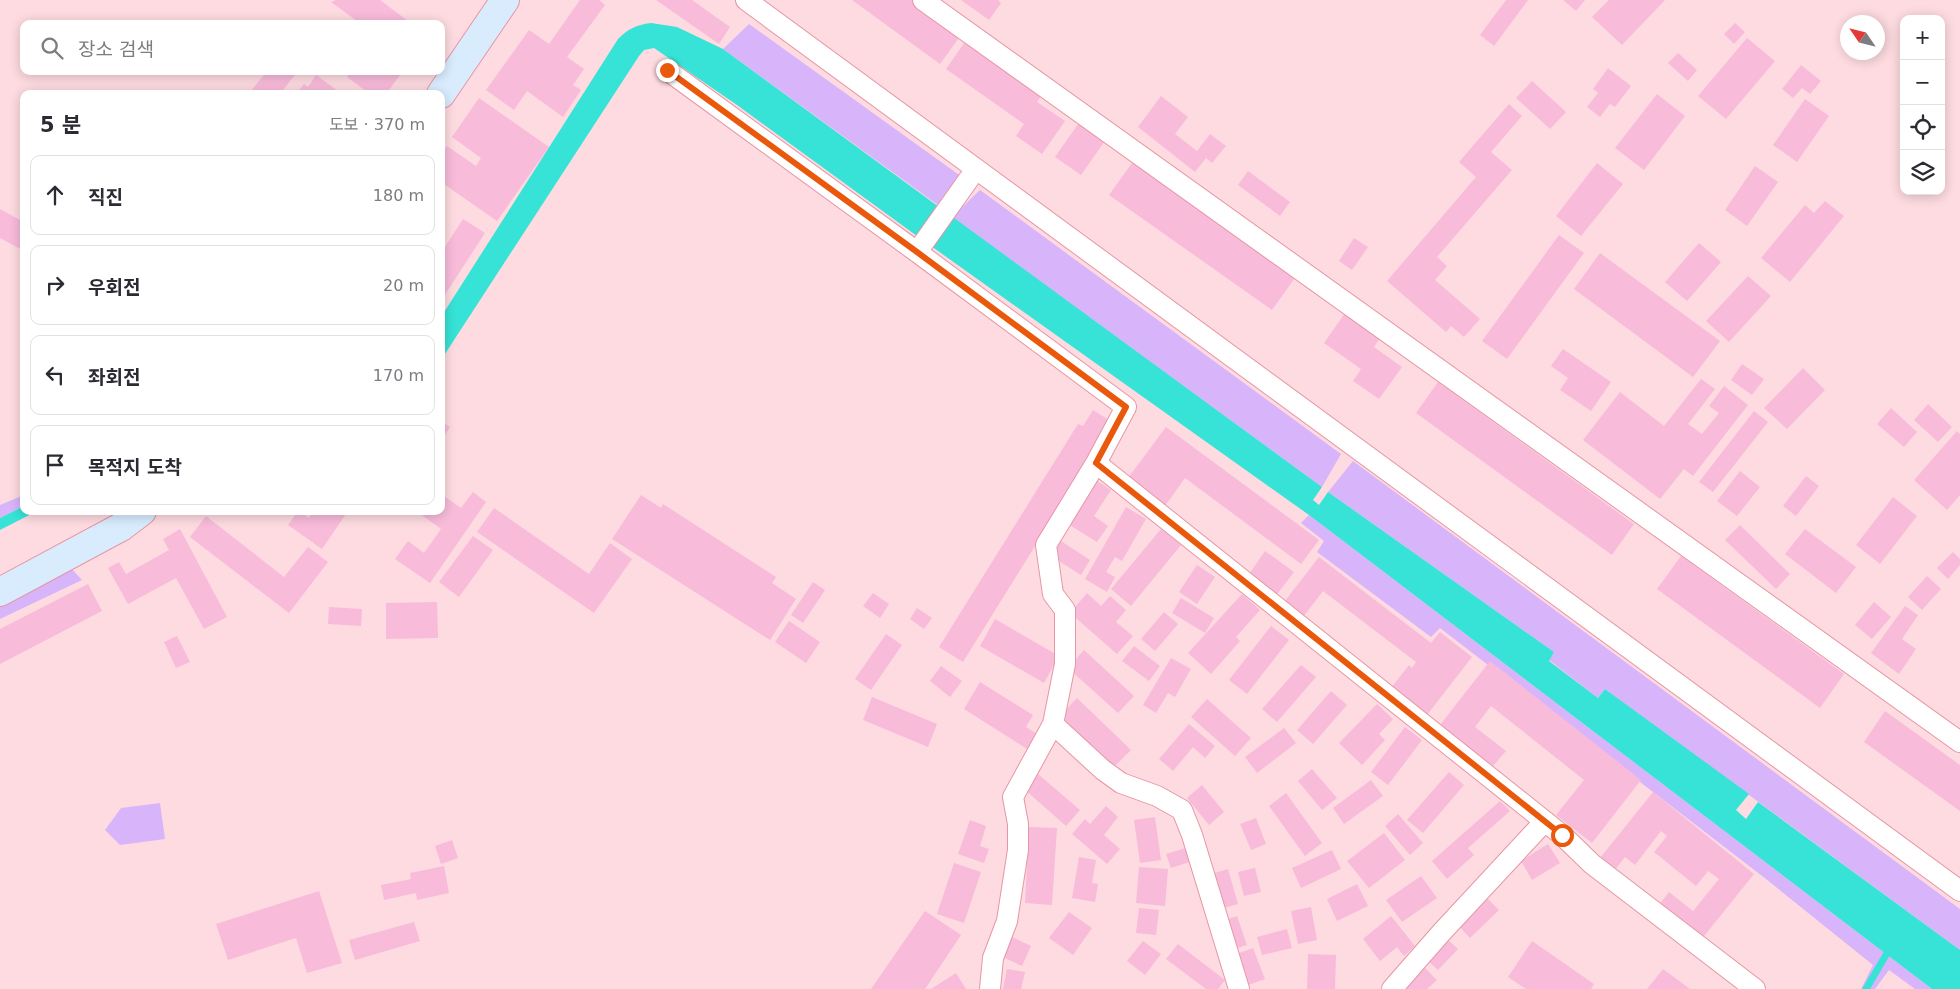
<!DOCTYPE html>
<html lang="ko">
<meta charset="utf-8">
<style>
body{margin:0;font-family:"DejaVu Sans","Noto Sans KR",sans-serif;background:#f7f7f7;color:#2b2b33}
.controls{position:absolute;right:15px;top:15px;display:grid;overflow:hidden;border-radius:10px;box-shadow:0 2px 12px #0003}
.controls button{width:45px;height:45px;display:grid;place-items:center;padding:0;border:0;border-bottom:1px solid #e1e1e2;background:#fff;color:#2b2b33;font:25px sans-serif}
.compass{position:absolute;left:1840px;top:15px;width:45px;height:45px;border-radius:50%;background:#fff;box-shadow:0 2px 12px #0003;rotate:305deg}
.stop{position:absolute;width:15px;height:15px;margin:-11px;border:4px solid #ea580c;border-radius:50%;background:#fff}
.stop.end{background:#ea580c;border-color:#fff;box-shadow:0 1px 5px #0008}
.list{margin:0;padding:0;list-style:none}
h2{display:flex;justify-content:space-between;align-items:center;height:65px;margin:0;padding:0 20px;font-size:21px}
h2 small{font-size:16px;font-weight:400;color:#7c7c81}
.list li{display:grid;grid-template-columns:32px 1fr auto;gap:15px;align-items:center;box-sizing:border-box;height:80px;margin:0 10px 10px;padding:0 10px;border:1px solid #e1e1e2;border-radius:10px}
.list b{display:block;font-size:19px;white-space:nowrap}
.list em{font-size:16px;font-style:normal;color:#7c7c81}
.icon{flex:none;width:28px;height:28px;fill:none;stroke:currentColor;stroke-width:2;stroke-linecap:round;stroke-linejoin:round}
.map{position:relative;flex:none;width:1960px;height:989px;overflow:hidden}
.search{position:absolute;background:#fff;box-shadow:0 2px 12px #0003;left:20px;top:20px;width:425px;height:55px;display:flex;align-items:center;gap:12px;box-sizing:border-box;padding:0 18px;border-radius:10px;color:#7c7c81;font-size:19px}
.panel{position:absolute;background:#fff;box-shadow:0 2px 12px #0003;left:20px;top:90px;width:425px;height:425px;border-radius:10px}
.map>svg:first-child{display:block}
.green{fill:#d8b5fa}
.water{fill:#36e3d6}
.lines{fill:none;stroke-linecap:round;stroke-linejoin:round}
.stream{stroke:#36e3d6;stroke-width:7}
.building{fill:#f8bbda}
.street-casing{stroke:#e796a5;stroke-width:22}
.secondary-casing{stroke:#e796a5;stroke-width:30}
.street{stroke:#fff;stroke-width:20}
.secondary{stroke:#d8ecfd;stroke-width:28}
.route{stroke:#ea580c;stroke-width:6}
</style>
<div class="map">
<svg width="1960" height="989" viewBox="0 0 1960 989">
<rect width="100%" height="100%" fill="#fddbe0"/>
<path class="green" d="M749 24 962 177 942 208 723 49Z
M980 190 1341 454 1322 487 952 217Z
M1353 461 1960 909V950L1605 689 1598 698 1549 660 1554 652 1328 492Z
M24 495V506L0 518V505Z
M1309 515 1932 989H1915L1889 970 1875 989H1861L1873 965 1766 879 1440 628 1431 637 1317 552 1324 541 1301 523Z
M70 567 82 580 0 619V602Z
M160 803 165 839 120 845 105 830 121 808Z"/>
<path class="water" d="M651 23 677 27 723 49 1322 487 1313 500 1319 505 1328 492 1554 652 1549 661 1598 698 1605 689 1749 794 1736 810 1746 819 1758 802 1960 950V989H1932L1309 515 917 236 737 105 654 48 644 50 639 56 441 360V317L618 39C628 29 636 25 651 23Z
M24 506V511H37L0 530V518Z"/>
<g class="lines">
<path class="stream" d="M1866 989 1890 948"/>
</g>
<path class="building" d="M336 0H380L412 24H361L331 2Z
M580 0H599L605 5 567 57 584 69 573 85 581 90 563 117 527 91 514 110 486 90 529 30 549 44Z
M656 0H692L730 27 719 44Z
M852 0H913L961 35 940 64Z
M961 0H998L1001 3 989 20Z
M1506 0H1528L1494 46 1480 35Z
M1563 0H1585L1576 11Z
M1609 0H1665L1622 45 1592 17Z
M1735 23 1745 32 1734 44 1724 34Z
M1747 38 1775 61 1726 119 1698 96Z
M967 39 1043 93 1037 102 1065 121 1042 154 1016 136 1024 124 946 69Z
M1678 53 1697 70 1688 81 1668 63Z
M1801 65 1821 81 1810 94 1802 88 1793 98 1782 89Z
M1608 68 1631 86 1615 107 1610 104 1600 117 1587 107 1598 93 1593 89Z
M267 71H298L280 94H255L251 91Z
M351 71H403L386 94H370L347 77Z
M316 75 342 94H296L304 84 308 87Z
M1532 81 1566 112 1550 129 1516 98Z
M1657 94 1685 116 1644 170 1615 148Z
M1161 96 1188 117 1175 134 1197 151 1210 134 1226 146 1212 163 1206 158 1195 172 1138 127Z
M479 98 549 147 497 221 441 182V155L447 146 476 166 481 158 452 137Z
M1805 99 1829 116 1797 162 1773 145Z
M1509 104 1522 116 1491 152 1512 170 1437 257 1447 266 1435 280 1480 319 1464 337 1451 326 1446 332 1387 281 1476 177 1459 162Z
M1081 120 1107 138 1081 175 1055 157Z
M1135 159 1297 275 1272 310 1109 195Z
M1597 163 1623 184 1581 236 1556 216Z
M1755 166 1778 182 1747 226 1725 210Z
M1248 171 1290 202 1280 216 1238 185Z
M1825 201 1844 216 1790 282 1761 258 1805 205 1814 213Z
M0 209 20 220 24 213V251L0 238Z
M463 219 485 233 441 301V253Z
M1559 235 1584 253 1507 359 1482 341Z
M1354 238 1368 247 1352 270 1339 261Z
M1699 243 1721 262 1687 301 1665 282Z
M1600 253 1720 341 1693 377 1574 289Z
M1748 276 1771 296 1729 342 1706 321Z
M1345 313 1380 338 1374 347 1402 367 1379 399 1353 381 1361 369 1324 343Z
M1563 349 1611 382 1591 411 1560 390 1568 378 1551 366Z
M1742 364 1764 379 1752 395 1731 380Z
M1803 368 1825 390 1787 429 1764 408Z
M1701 379 1715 389 1688 424 1702 434 1719 413 1709 406 1724 386 1748 405 1693 476 1684 469 1660 499 1583 440 1620 392 1664 426Z
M1438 382 1634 524 1612 555 1416 413Z
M1928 404 1952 427 1938 442 1914 420Z
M1891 408 1917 432 1904 447 1877 424Z
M1093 410 1112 422 963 662 939 647 1078 424 1083 426Z
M1754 411 1768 422 1713 492 1699 482Z
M441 421 450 427 441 441Z
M1166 427 1319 540 1301 564 1185 478 1162 510 1125 482Z
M1957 431 1960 434V495L1947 510 1914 480Z
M1740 471 1760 487 1737 516 1717 501Z
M1806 476 1819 486 1796 516 1783 506Z
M1096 480 1111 490 1094 516 1108 526 1097 542 1068 524Z
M473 492 486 502 430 583 395 559 408 541 424 553 441 529 416 511H441V494L461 508Z
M641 495 661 508 663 504 776 577 772 583 796 599 770 640 612 539Z
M1893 497 1917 516 1880 564 1856 545Z
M1126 507 1146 519 1122 561 1115 557 1106 572 1115 577 1107 592 1085 579Z
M494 508 589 574 610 543 632 559 594 613 477 532Z
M298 511 309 518 314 511H348L322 549 288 525Z
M206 516 284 577 308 547 328 562 289 613 190 537Z
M1740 525 1790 574 1776 589 1725 540Z
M180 529 227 617 204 629 176 578 128 604 108 568 119 562 126 574 169 550 163 539Z
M1161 529 1181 545 1131 606 1111 589Z
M1805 529 1856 567 1836 593 1785 554Z
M473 536 493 550 459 597 439 582Z
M1061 541 1090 560 1081 575 1051 556Z
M1265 551 1294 572 1275 597 1247 577Z
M1953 552 1960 559V565L1948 579 1937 568Z
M1681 556 1844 674 1820 708 1657 589Z
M1319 557 1431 643 1440 632 1472 657 1427 715 1391 688 1409 665 1412 668 1416 662 1323 591 1300 621 1281 606Z
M1197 565 1215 577 1197 604 1179 592Z
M1927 576 1941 589 1922 610 1908 597Z
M813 582 825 590 803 623 791 615Z
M88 584 102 611 0 664V629Z
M873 593 889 604 880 618 863 606Z
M1087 593 1101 606 1110 596 1126 610 1116 622 1133 636 1117 654 1070 613Z
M1242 594 1260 610 1236 637 1240 641 1211 674 1188 653Z
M1181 598 1214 618 1205 633 1172 613Z
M437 602 438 638 386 639V603Z
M1874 602 1891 617 1872 639 1855 625Z
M1905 606 1918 615 1902 639 1916 649 1899 674 1871 653Z
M329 607 362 609 361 626 328 624Z
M917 608 932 618 924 629 910 619Z
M1164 612 1178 624 1155 651 1141 639Z
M995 619 1059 656 1044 683 980 646Z
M789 621 820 642 806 663 775 642Z
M1271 626 1289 640 1247 694 1229 680Z
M886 634 902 645 871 690 855 679Z
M177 636 190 662 176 668 164 642Z
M1134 646 1160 666 1149 681 1122 661Z
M1084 650 1134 696 1118 713 1068 668Z
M1171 658 1191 669 1175 697 1168 693 1156 713 1143 705Z
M1490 661 1641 780 1592 843 1556 815 1584 780 1491 706 1475 727 1506 751 1493 766 1440 725Z
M1301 665 1316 677 1277 722 1262 709Z
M941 666 962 681 950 697 930 681Z
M980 682 1033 715 1026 727 1037 734 1027 749 964 709Z
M1331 691 1347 705 1313 744 1297 730Z
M872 697 937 724 928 747 863 720Z
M1077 698 1131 750 1114 767 1092 745 1088 749 1057 719Z
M1207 699 1251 738 1235 756 1191 717Z
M1377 704 1393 719 1379 734 1385 740 1362 765 1339 743Z
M1885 711 1960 765V811L1864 742Z
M1189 724 1215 746 1205 758 1193 747 1173 771 1159 759Z
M1405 727 1422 740 1388 785 1371 772Z
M1284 728 1296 743 1257 773 1245 757Z
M1312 769 1337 798 1322 810 1298 781Z
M1449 772 1464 785 1423 833 1407 820Z
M1038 774 1080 810 1066 826 1024 789Z
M1371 780 1383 796 1344 824 1333 808Z
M1202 785 1224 812 1209 825 1187 798Z
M1653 792 1754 874 1701 940 1658 906 1669 892 1693 911 1719 879 1708 871 1696 886 1654 852 1667 836 1661 831 1635 865 1625 857 1611 875 1596 863Z
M1286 793 1322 843 1305 856 1269 806Z
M1500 801 1510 811 1468 848 1474 855 1447 879 1432 861Z
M1106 806 1118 817 1104 835 1120 849 1107 864 1072 834 1085 819 1090 824Z
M1398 814 1423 843 1410 855 1385 826Z
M1155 817 1161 860 1140 863 1134 820Z
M1256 818 1266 844 1251 850 1240 824Z
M970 820 986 826 980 846 989 849 984 863 958 854Z
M1029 827 1057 828 1052 905 1025 903Z
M1384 833 1405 860 1369 888 1347 861Z
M452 840 458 858 441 864 435 846Z
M1548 844 1560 863 1532 880 1521 861Z
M1189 847 1193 861 1171 868 1166 854Z
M1332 850 1341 869 1301 888 1292 868Z
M1079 857 1096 860 1092 883 1098 884 1095 902 1072 898Z
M954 863 981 872 964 923 937 914Z
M444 866 449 893 417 900 416 893 384 900 381 885 411 879 410 873Z
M1139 867 1168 869 1165 906 1136 903Z
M1255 868 1261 892 1244 896 1238 872Z
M1228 869 1238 904 1221 909 1211 874Z
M1421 876 1437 898 1402 922 1386 900Z
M1357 884 1368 906 1337 921 1327 899Z
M319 891 342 963 307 973 296 938 228 960 216 924Z
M1485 896 1499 910 1470 938 1456 923Z
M1311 907 1317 940 1298 944 1291 911Z
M1139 908 1159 910 1156 935 1136 933Z
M925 911 961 935 925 989H871Z
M1069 912 1092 928 1073 955 1049 938Z
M1237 916 1247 945 1234 949 1225 920Z
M1391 916 1415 946 1404 956 1397 947 1380 961 1363 939Z
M414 922 420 941 355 960 349 940Z
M1287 929 1292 948 1262 955 1257 937Z
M1012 937 1031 946 1022 966 1003 957Z
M1446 938 1458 949 1438 970 1426 959Z
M1143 941 1161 954 1145 975 1127 961Z
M1532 941 1594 984 1591 989H1526L1508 977Z
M1178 944 1225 980 1218 989H1206L1166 959Z
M1253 948 1265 979 1245 986 1234 955Z
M1308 954 1336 955 1335 989H1307Z
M1424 967 1437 980 1427 989H1402Z
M1007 969 1025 972 1021 989H1003Z
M1663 969 1690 989H1647Z
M956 973 966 989H931Z"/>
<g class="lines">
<defs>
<path id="street" d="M746 0 1960 891
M923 0 1960 742
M667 70 917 252 1126 407 1096 463 1046 545 1053 594 1065 610V664L1053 724 1013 797 1018 824V850L1007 921 993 958 990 989
M917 252 976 169
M1096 463 1562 835 1592 864 1755 989
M1053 724 1103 770 1121 783 1157 796 1182 810 1192 835 1239 989
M1392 989 1441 933 1545 821"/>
<path id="secondary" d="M441 94 505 0
M0 592 121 527 142 511"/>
</defs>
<use href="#street" class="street-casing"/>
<use href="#secondary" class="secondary-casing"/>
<use href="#street" class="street"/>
<use href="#secondary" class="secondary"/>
</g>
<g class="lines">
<path class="route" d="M667 70 917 252 1126 407 1096 463 1562 835"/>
</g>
</svg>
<div class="controls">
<button>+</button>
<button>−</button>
<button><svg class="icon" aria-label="locate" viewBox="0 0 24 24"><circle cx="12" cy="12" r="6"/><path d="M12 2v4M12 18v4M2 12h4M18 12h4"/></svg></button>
<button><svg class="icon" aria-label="layers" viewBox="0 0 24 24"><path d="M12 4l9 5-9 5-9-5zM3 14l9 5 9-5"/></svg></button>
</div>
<svg class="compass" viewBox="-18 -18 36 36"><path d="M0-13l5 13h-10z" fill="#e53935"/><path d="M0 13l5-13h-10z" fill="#7c7c81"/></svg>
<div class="stop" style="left:1562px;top:835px"></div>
<div class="stop end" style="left:667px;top:70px"></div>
<div class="search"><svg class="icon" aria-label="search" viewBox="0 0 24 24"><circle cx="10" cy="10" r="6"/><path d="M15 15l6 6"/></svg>장소 검색</div>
<section class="panel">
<h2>5 분<small>도보 · 370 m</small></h2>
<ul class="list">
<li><svg class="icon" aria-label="ahead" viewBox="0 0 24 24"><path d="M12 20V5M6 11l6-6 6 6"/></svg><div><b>직진</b></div><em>180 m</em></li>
<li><svg class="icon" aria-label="right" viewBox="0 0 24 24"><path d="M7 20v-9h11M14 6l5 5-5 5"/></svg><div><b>우회전</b></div><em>20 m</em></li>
<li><svg class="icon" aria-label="left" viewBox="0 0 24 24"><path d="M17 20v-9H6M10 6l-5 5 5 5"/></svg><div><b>좌회전</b></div><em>170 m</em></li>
<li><svg class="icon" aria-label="arrive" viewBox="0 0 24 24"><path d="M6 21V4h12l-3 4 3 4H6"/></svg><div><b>목적지 도착</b></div></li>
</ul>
</section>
</div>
